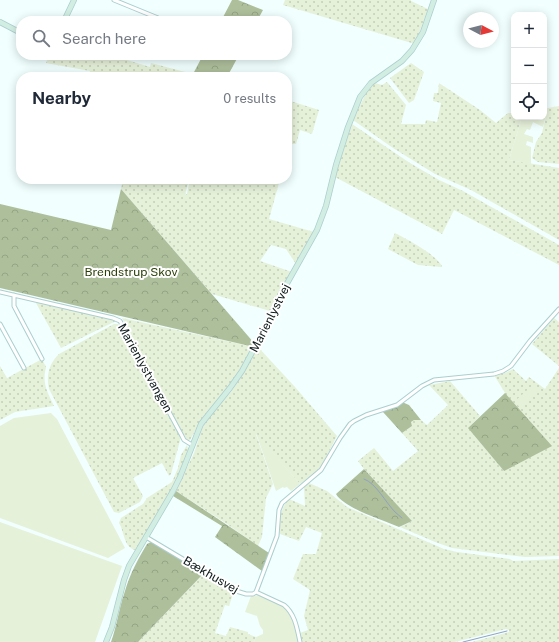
<!DOCTYPE html>
<meta charset="utf-8">
<style>
body{margin:0;font-family:"Public Sans",sans-serif;background:#f2f2f3;color:#1f2937}
.controls{position:absolute;right:12px;top:12px;display:grid;overflow:hidden;border-radius:8px;box-shadow:0 2px 10px #0003}
.controls button{width:36px;height:36px;display:grid;place-items:center;padding:0;border:0;border-bottom:1px solid #e0e1e3;background:#fff;color:#1f2937;font:20px sans-serif}
.compass{position:absolute;left:463px;top:12px;width:36px;height:36px;border-radius:50%;background:#fff;box-shadow:0 2px 10px #0003;rotate:97deg}
.list{margin:0;padding:0;list-style:none}
h2{display:flex;justify-content:space-between;align-items:center;height:52px;margin:0;padding:0 16px;font-size:17px}
h2 small{font-size:13px;font-weight:400;color:#747a83}
.icon{flex:none;width:22px;height:22px;fill:none;stroke:currentColor;stroke-width:2;stroke-linecap:round;stroke-linejoin:round}
.map{position:relative;flex:none;width:559px;height:642px;overflow:hidden}
.search{position:absolute;background:#fff;box-shadow:0 2px 10px #0003;left:16px;top:16px;width:276px;height:44px;display:flex;align-items:center;gap:10px;box-sizing:border-box;padding:0 14px;border-radius:16px;color:#747a83;font-size:15px}
.panel{position:absolute;background:#fff;box-shadow:0 2px 10px #0003;left:16px;top:72px;width:276px;height:112px;border-radius:16px}
.map>svg:first-child{display:block}
.grass{fill:url(#grass-dots)}
.forest{fill:url(#forest-crowns)}
.green{fill:#e6f1da}
.lines{fill:none;stroke-linecap:round;stroke-linejoin:round}
.stream{stroke:#93a1c3;stroke-width:1}
.street-casing{stroke:#accecf;stroke-width:5}
.secondary-casing{stroke:#accecf;stroke-width:6}
.street{stroke:#fff;stroke-width:3}
.secondary{stroke:#d2eee2;stroke-width:4.5}
.labels{text-anchor:middle;stroke-width:4;stroke-linejoin:round;paint-order:stroke}
.park-label{font-size:12px;fill:#2c4008;stroke:#fff}
.street-label{font-size:12px;fill:#0d191a;stroke:#fff}
</style>
<div class="map">
<svg width="559" height="642" viewBox="0 0 559 642">
<defs>
<pattern id="grass-dots" width="8" height="8" patternUnits="userSpaceOnUse"><rect width="8" height="8" fill="#e6f1da"/><path d="M2 2h.1M6 6h.1" fill="none" stroke="#c4ceba" stroke-width="1.8" stroke-linecap="round"/></pattern>
<pattern id="forest-crowns" width="20" height="18" patternUnits="userSpaceOnUse"><rect width="20" height="18" fill="#aebf9c"/><path d="M2 6a3 3 0 1 1 6 0M12 15a3 3 0 1 1 6 0" fill="none" stroke="#94a486"/></pattern>
</defs>
<rect width="100%" height="100%" fill="#f1ffff"/>
<path class="grass" d="M285 0H411V1L428 9 415 44 283 5Z
M50 55H110L150 67 151 63 204 77H89L90 71 46 63Z
M411 63 424 72 414 100 409 103 390 78Z
M387 82 406 105 401 124H425L426 120 437 122 441 103 433 101 434 93H438L439 83 480 110 496 123 508 113H514V117H522L509 160 559 168V240L471 190 435 174 393 148 353 120 367 91 375 83 382 85Z
M287 100 319 110 312 134 300 130 296 144H292L287 165Z
M559 106V164L538 162 532 158 536 142 542 133 548 108Z
M352 124 410 163 439 180 463 191 559 245V265L454 210 442 234 335 177Z
M123 179H189L185 195 187 194 190 179H283L282 183H279L269 219 314 232 296 264 286 249 271 245 260 261 292 272 280 291 270 311 212 294 121 189Z
M395 233C408 240 434 253 442 266L441 267 418 265 388 249Z
M37 302 113 319 116 321 61 348 36 303Z
M122 318 254 347 233 382 203 417 190 440H187L183 434Z
M554 318 559 322V366L532 344Z
M114 324H118L121 325 181 437 171 474 169 476 162 463 133 478 143 496 140 502 119 513 114 512 49 389C46 375 49 364 59 354Z
M258 347 295 387 337 436 322 465 312 476 300 484 256 434 273 484 266 498 262 537 258 546 227 524 176 491 194 453 203 426 209 417 231 392 241 377Z
M42 359 46 367C42 384 47 391 54 406L15 412 0 420V366L7 378Z
M559 368V556L525 557 452 548 435 542 400 527 412 521 364 469 358 461 374 448 393 471 418 451 402 433 412 426 411 422 414 420H421L427 425 448 405 429 385 450 381 480 416 469 427 504 471 505 393 494 375 505 373 513 369 526 381 529 377 545 389Z
M187 445 188 449 173 488 138 547 135 550C123 546 125 533 119 523L121 518 143 504 147 498 172 482 178 468 181 455Z
M309 483 327 491 347 507 444 549 457 552 510 559 513 561 559 559V642H472L509 632V630L506 629 455 642H301L300 633 308 630 304 616 310 590 293 579 303 554H316L322 533 306 527 299 541 280 534C280 520 279 510 289 499L305 506 304 487Z
M204 573 233 594 229 606 225 605 215 633 226 636 230 627 248 632V634L256 637 254 642H138Z"/>
<path class="forest" d="M232 0H238L263 10 257 21H221Z
M203 55H239L227 77H204L193 74Z
M121 189 255 344 254 347 0 288V204L111 230Z
M505 393 552 446 504 471 468 428Z
M402 402 409 405 421 420H414L411 422 412 426 402 433 383 412Z
M364 469 412 521 399 527C383 520 344 508 336 494Z
M176 491 269 553 262 571 215 537 222 526 173 496Z
M151 542 204 573 138 642H111C117 625 119 608 125 591 130 574 138 559 147 544Z"/>
<path class="green" d="M548 108 543 127 533 122 530 130 527 129 524 134 533 137V143L527 141 526 145 531 147V164L509 160 522 117H544V109Z
M534 384 540 391 520 408 515 401Z
M51 413 57 419 125 548 108 558 0 518V426L14 418Z
M256 433 300 484 291 491 287 487 284 488 283 487 276 491Z
M0 522 122 566 95 642H0Z
M260 595 286 608 296 627 298 642H254L256 637 263 634V630L260 626 257 616 245 612 251 596Z"/>
<g class="lines">
<path class="stream" d="M364 479C376 483 386 503 395 512 397 514 400 516 402 518
M463 642 507 631"/>
<defs>
<path id="street" d="M114 0 158 18
M0 292 113 318 120 321 182 436 184 440 192 445
M14 295V306L42 359
M0 324 24 368
M146 537 208 574 233 590 246 594H253L256 592 284 605C295 614 297 628 300 642
M256 592 277 536 279 510 282 503 321 470 340 438 350 424 354 421 366 415 397 405 422 386 434 380 494 374 503 371 511 366 530 341 559 309"/>
<path id="secondary" d="M64 21 74 0
M0 22 21 33
M106 642 112 627 124 580 129 566 173 491 180 477 201 424 230 388 242 371 262 334 280 296 317 230 326 206 336 165 348 127 360 97 371 83 402 61 412 50 423 32 434 0"/>
</defs>
<use href="#street" class="street-casing"/>
<use href="#secondary" class="secondary-casing"/>
<use href="#street" class="street"/>
<use href="#secondary" class="secondary"/>
</g>
<g class="labels">
<g class="park-label">
<text x="131" y="276">Brendstrup Skov</text>
</g>
<g class="street-label">
<text transform="translate(270 318) rotate(-63)" y="4">Marienlystvej</text>
<text transform="translate(145 368) rotate(61)" y="4">Marienlystvangen</text>
<text transform="translate(211 575) rotate(30)" y="4">Bækhusvej</text>
</g>
</g>
</svg>
<div class="controls">
<button>+</button>
<button>−</button>
<button><svg class="icon" aria-label="locate" viewBox="0 0 24 24"><circle cx="12" cy="12" r="6"/><path d="M12 2v4M12 18v4M2 12h4M18 12h4"/></svg></button>
</div>
<svg class="compass" viewBox="-18 -18 36 36"><path d="M0-13l5 13h-10z" fill="#e53935"/><path d="M0 13l5-13h-10z" fill="#747a83"/></svg>
<div class="search"><svg class="icon" aria-label="search" viewBox="0 0 24 24"><circle cx="10" cy="10" r="6"/><path d="M15 15l6 6"/></svg>Search here</div>
<section class="panel">
<h2>Nearby<small>0 results</small></h2>
<ul class="list">
</ul>
</section>
</div>
